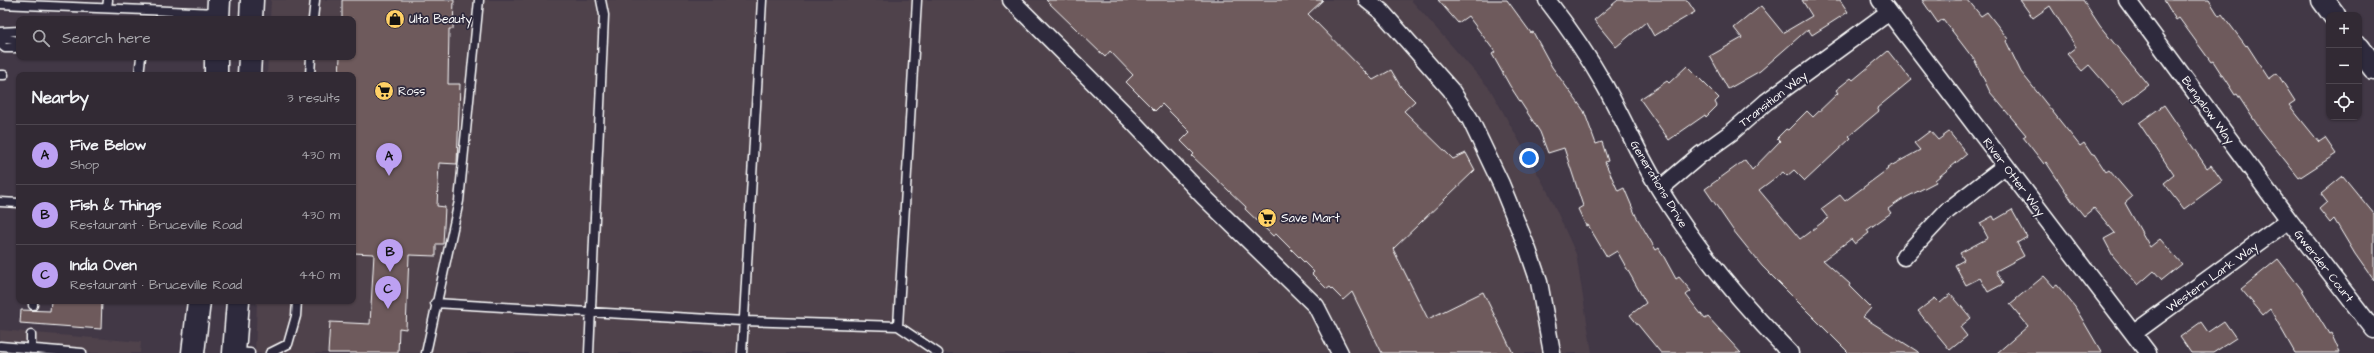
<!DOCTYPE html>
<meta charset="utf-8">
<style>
body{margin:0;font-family:"Architects Daughter",sans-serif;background:#3d3640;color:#f1f3f6}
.controls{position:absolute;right:12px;top:12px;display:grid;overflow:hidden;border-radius:8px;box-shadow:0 1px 3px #0004}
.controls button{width:36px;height:36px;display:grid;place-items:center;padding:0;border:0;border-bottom:1px solid #4d464f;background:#322a34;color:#f1f3f6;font:20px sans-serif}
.you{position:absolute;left:1529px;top:158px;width:14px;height:14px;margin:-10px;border:3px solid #fff;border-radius:50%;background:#1a73e8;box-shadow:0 0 0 6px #1a73e833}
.badge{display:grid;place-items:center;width:26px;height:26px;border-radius:50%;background:#bca0f2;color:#111;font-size:13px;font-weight:700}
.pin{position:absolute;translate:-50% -33px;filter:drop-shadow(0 1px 2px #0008)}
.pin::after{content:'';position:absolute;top:21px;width:14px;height:12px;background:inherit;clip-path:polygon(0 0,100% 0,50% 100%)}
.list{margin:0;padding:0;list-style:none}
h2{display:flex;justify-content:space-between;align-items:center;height:52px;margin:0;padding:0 16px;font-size:17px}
h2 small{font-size:13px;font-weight:400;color:#a8a7ac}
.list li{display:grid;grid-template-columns:26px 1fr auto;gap:12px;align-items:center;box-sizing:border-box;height:60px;padding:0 16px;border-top:1px solid #4d464f}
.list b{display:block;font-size:15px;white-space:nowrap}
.list p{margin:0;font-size:13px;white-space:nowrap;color:#a8a7ac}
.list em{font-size:13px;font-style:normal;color:#a8a7ac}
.icon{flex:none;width:22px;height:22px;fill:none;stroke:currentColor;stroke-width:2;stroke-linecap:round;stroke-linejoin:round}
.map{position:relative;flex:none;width:2374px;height:353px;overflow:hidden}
.search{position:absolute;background:#322a34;box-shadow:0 1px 3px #0004;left:16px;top:16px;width:340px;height:44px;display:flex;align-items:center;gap:10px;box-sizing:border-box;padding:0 14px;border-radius:8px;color:#a8a7ac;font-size:15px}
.panel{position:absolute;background:#322a34;box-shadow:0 1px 3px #0004;left:16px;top:72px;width:340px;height:232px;border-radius:8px}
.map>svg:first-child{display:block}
.built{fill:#4f424c}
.building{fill:#6e5a5b;stroke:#fff}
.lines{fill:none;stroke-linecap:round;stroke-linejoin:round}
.lane-casing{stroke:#fff;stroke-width:11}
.street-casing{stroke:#fff;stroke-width:19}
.secondary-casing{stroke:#fff;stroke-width:25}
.lane{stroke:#2f2a3d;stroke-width:8}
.street{stroke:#2f2a3d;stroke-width:16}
.secondary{stroke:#2f2a3d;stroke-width:22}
.labels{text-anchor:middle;stroke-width:3.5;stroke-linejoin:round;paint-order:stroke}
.poi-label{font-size:12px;fill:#fff;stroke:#2f2a3d;text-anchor:start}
.street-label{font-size:12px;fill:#fff;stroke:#2f2a3d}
</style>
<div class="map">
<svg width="2374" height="353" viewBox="0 0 2374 353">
<rect width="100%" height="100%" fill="#423846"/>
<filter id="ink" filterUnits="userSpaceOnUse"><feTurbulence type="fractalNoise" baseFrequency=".025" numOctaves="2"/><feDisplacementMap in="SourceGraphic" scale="8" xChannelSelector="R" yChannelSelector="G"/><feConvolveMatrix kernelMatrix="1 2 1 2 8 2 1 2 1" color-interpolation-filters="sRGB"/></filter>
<g filter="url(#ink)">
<path class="built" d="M271 0H1411L1490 89 1549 194 1576 254 1592 353H255L257 301H353V75H267L268 57H353V19H270Z
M0 330 141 342 140 353H0Z"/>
<path class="building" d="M342 0H454L453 29H449L448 84H460L457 164 439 163 437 206 445 207 443 244H436V256L409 255 406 329 399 328 398 353H328L330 322 370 324 374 254 353 253V75H339L340 57H353V19H342Z
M1046 0H1323L1308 14 1373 80 1391 70 1401 87 1415 101 1404 111 1453 159 1466 153 1475 170 1393 249 1428 319 1483 292 1513 353H1382L1352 292 1343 300 1330 287 1327 289 1312 274 1314 272 1276 234 1273 236 1245 209 1246 207 1192 156 1194 154 1181 141 1190 132 1162 104 1155 111 1126 82 1133 75 1110 51 1105 57Z
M1438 0H1507L1531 33 1533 32 1552 67 1584 111 1596 144 1602 142 1608 161 1605 162 1618 191 1624 188 1636 216 1656 250 1659 248 1676 279 1679 277 1691 291 1686 295 1705 319 1708 317 1741 353H1661L1630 315 1646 303 1617 251 1607 257 1588 225 1586 226 1578 209 1583 206 1564 148 1548 153 1540 132 1510 86 1492 54 1495 52 1468 16 1458 23Z
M1618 0H1687L1695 12 1654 36 1646 22 1616 47 1594 20Z
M1802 0H1840L1848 12 1812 35 1808 29 1760 71 1728 89 1710 56 1742 38 1734 28 1761 6 1783 33 1812 16Z
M1922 0H1968L1981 16 1987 12 2008 39 2006 41 2021 72 2080 146 2084 143 2092 155 2094 154 2106 172 2109 170 2132 197 2125 203 2150 247 2160 239 2182 264 2162 280 2154 271 2138 285 2113 256 2104 239 2115 233 2094 208 2084 216 2072 201 2046 162 2044 164 2023 137 2026 135 1990 92 1975 61 1943 19 1938 23Z
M2020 0H2083L2100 26 2148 85 2123 104 2089 65 2082 71 2067 54 2076 47 2050 6 2033 18Z
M2164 0H2209L2219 16 2222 14 2246 46 2247 45 2269 79 2277 73 2295 101 2289 105 2319 142 2325 138 2336 154 2299 178 2260 129 2237 94 2235 95 2213 61 2211 62 2179 18 2176 20Z
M1888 51 1911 80 1877 108 1879 111 1849 136 1851 138 1805 181 1794 170 1787 176 1783 172 1759 190 1800 239 1828 218 1821 209 1840 195 1845 201 1888 169 1887 168 1920 150 1914 143 1930 131 1938 140 1949 132 1967 154 1935 180 1936 182 1901 200 1888 209 1891 213 1867 230 1869 233 1855 244 1851 239 1823 260 1850 284 1849 286 1871 308 1863 317 1920 353H1849L1762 266 1733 230 1705 189 1745 160 1752 170 1780 141 1777 138 1786 129 1788 130 1807 111 1813 117 1838 93 1836 90 1851 78 1853 80Z
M1687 66 1719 98 1715 102 1717 106 1706 117 1705 115 1669 140 1640 99 1667 81 1669 83Z
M2164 105 2207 168 2211 165 2222 181 2184 209 2164 183 2174 175 2139 123Z
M2343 176 2374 214V281L2355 254 2334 219 2330 223 2319 209 2327 202 2321 194Z
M2012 210 2027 237 2017 243 2024 256 1996 271 2003 284 1988 292 1980 278 1966 285 1955 265 1964 260 1960 253 1988 238 1980 223 1993 216 1995 220Z
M2278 259 2302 290 2329 334 2331 333 2340 353H2295L2270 309 2263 315 2241 289Z
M2044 276 2054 287 2057 285 2075 307 2102 353H1997L2028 326 2010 304Z
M1951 294 1971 318 1960 327 1967 336 1950 350 1918 311 1935 298 1940 303Z
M51 301H102L101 329 20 323 21 310 50 311Z
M2224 321 2236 338 2213 353H2191L2180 337 2201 322 2208 332Z"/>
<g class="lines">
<defs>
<path id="lane" d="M0 4 218 13
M107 8 108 0
M313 19 315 0
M0 32 19 31
M0 38 19 41
M0 44 5 48H19
M0 75H4
M139 75 141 57
M310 75 311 57
M0 202 19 203
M435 303 744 321 898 326 938 353
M33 305V301
M898 326 917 0
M0 346 82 353
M31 349V335
M235 352 250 353
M270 353 288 344 296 316 297 301
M426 353 459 201 479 0
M589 353 604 15 601 0
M742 353 762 0"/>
<path id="street" d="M1011 0 1132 121 1204 197 1316 306 1340 353
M1367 0 1382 12 1451 90 1470 119 1501 184 1528 250 1539 282 1552 353
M1547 0C1568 27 1588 56 1605 86 1624 120 1639 156 1660 190 1697 250 1741 303 1790 353
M1880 0 2148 353
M2127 0 2289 220 2374 330
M1660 189 1700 155 1732 132 1766 102 1889 12
M1904 257 1947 211 2005 166
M2134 333 2289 220"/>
<path id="secondary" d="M2323 0 2334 15
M218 19 219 0
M251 19 252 0
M2359 48 2374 68
M216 75V57
M249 75 250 57
M193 353 199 301
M234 353 238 301"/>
</defs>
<use href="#lane" class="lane-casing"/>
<use href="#street" class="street-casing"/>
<use href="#secondary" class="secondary-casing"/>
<use href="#lane" class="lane"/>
<use href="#street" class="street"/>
<use href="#secondary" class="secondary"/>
</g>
</g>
<defs>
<symbol id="shop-disc" viewBox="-11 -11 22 22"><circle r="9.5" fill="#ffd166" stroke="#2f2a3d"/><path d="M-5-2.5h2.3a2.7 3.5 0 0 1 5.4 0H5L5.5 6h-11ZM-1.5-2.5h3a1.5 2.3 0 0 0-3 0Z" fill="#111"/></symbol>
<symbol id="supermarket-disc" viewBox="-11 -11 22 22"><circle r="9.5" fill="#ffd166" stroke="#2f2a3d"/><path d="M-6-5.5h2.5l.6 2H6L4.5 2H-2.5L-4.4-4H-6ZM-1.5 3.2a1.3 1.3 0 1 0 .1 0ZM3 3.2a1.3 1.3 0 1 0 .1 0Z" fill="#111"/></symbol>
</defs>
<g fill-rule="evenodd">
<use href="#shop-disc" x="384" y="8" width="22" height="22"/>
<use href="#supermarket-disc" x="373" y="80" width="22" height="22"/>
<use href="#supermarket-disc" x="1256" y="207" width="22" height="22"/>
</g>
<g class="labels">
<g class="poi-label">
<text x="409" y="23">Ulta Beauty</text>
<text x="398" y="95">Ross</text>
<text x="1281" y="222">Save Mart</text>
</g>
<g class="street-label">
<text transform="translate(1773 99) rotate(-38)" y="4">Transition Way</text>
<text transform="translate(2208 110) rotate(54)" y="4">Bungalow Way</text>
<text transform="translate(2014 177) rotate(53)" y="4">River Otter Way</text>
<text transform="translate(1659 184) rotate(59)" y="4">Generations Drive</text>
<text transform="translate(2324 266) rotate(52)" y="4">Gwerder Court</text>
<text transform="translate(2212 277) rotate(-36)" y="4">Western Lark Way</text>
</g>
</g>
</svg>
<div class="controls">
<button>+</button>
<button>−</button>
<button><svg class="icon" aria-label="locate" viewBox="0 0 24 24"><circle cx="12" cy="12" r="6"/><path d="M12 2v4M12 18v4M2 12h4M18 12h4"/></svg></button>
</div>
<div class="you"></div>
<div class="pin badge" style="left:389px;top:176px">A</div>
<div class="pin badge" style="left:390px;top:272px">B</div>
<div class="pin badge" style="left:388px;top:309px">C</div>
<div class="search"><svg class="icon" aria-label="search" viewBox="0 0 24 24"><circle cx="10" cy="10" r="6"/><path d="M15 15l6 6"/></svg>Search here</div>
<section class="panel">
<h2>Nearby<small>3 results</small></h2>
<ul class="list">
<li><span class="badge">A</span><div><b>Five Below</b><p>Shop</p></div><em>430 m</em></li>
<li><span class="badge">B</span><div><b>Fish &amp; Things</b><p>Restaurant · Bruceville Road</p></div><em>430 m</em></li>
<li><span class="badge">C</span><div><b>India Oven</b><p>Restaurant · Bruceville Road</p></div><em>440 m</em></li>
</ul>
</section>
</div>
